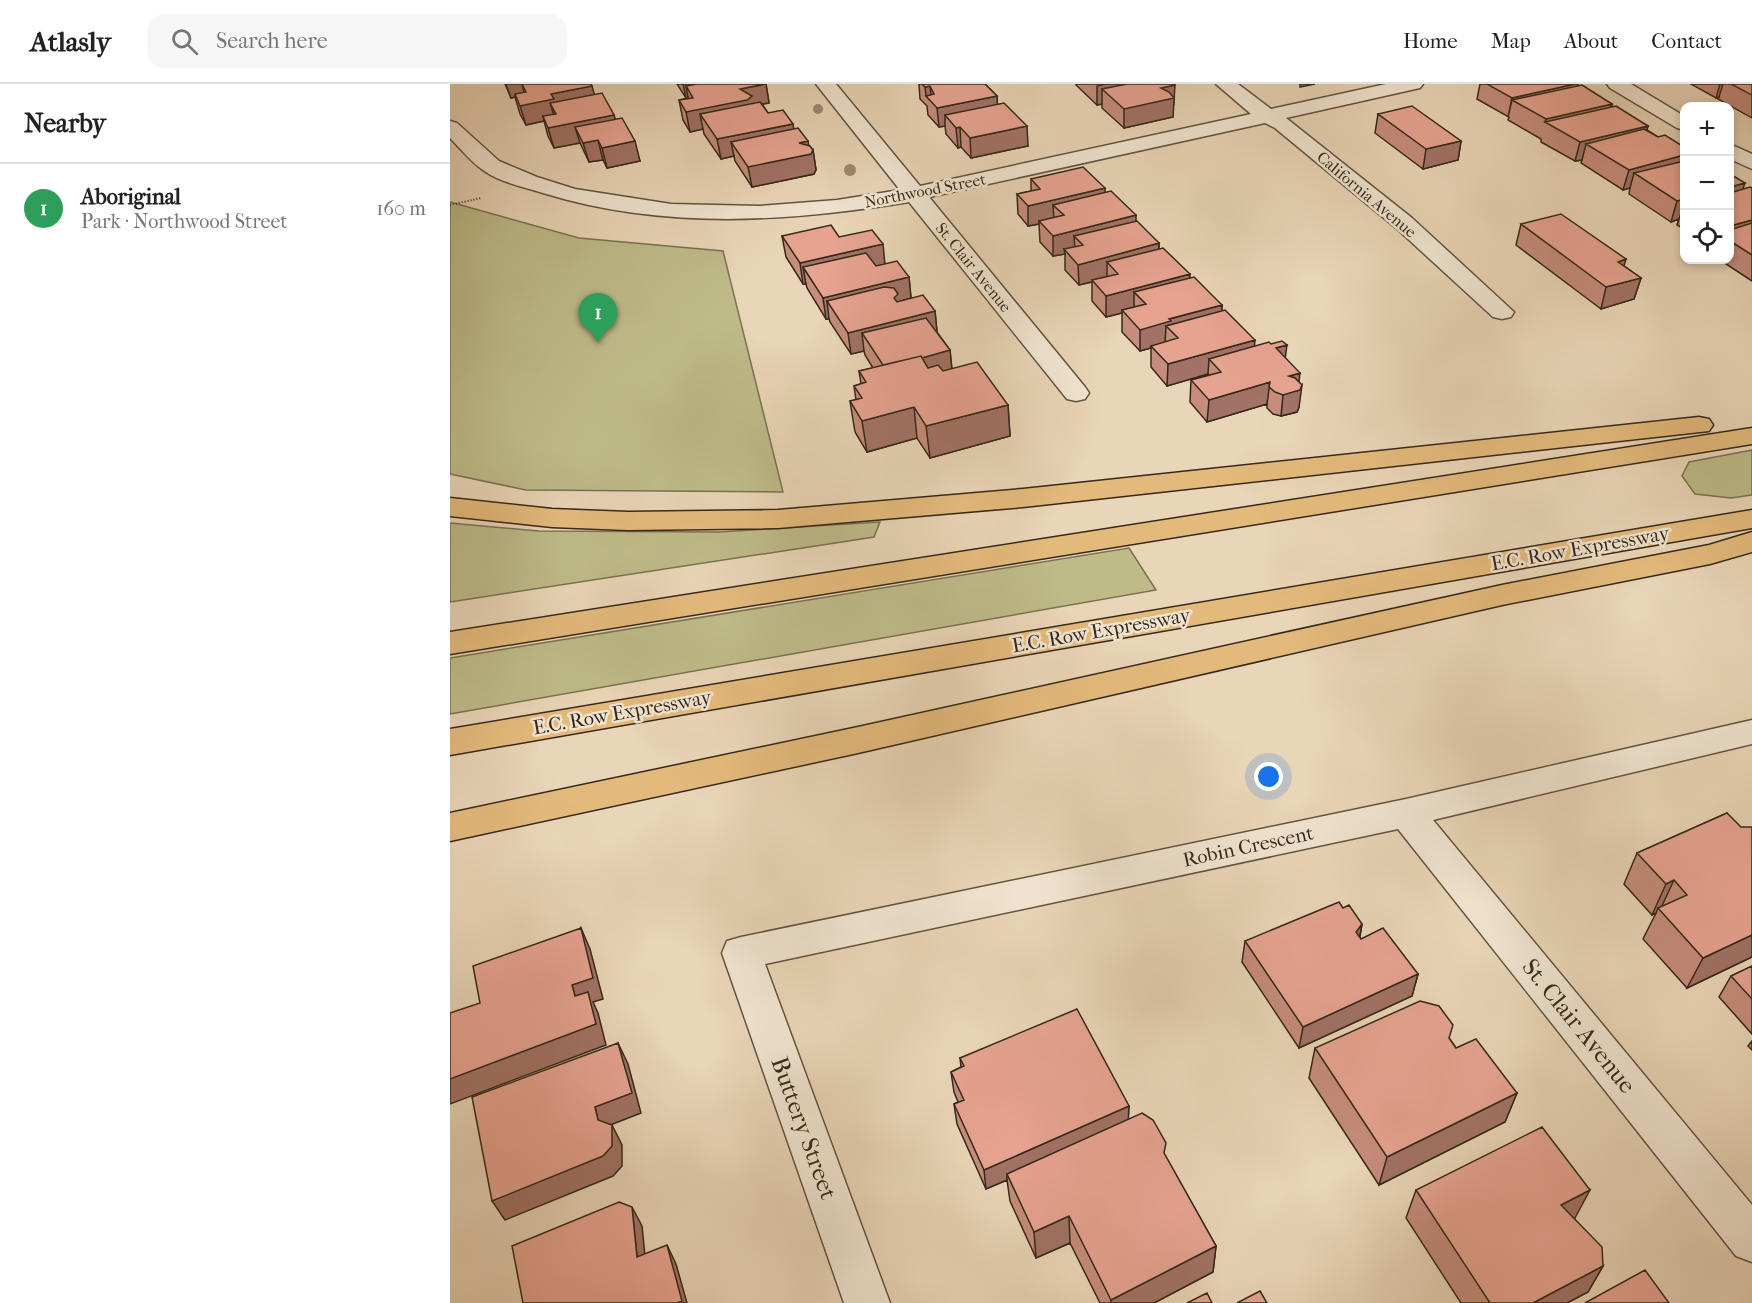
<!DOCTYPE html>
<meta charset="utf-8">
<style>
body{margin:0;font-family:"IM FELL French Canon",serif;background:#f6f6f6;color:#222}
.controls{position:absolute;right:18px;top:18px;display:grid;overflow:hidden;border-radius:12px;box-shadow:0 3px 9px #0003}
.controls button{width:54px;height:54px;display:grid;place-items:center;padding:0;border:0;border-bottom:2px solid #e0e0e0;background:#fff;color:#222;font:30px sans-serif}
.you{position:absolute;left:819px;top:693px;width:21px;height:21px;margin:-15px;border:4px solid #fff;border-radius:50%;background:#1a73e8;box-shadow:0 0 0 9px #1a73e833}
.badge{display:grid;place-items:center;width:39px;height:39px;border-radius:50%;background:#0f766e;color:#fff;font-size:20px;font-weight:700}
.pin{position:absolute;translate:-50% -50px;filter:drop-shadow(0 2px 3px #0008)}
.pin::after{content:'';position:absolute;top:32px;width:21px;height:18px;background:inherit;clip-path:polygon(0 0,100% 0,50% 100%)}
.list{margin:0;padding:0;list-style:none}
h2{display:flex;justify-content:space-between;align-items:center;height:78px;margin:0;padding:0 24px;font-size:26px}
h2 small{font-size:20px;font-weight:400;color:#767676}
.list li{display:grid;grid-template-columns:39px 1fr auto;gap:18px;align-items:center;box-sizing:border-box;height:90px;padding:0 24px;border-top:2px solid #e0e0e0}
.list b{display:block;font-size:22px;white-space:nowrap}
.list p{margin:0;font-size:20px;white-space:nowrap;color:#767676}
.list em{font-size:20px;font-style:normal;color:#767676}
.icon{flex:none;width:33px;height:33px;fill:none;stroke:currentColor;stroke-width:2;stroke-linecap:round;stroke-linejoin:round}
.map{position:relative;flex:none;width:1302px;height:1219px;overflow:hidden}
header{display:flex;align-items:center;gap:36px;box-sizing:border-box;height:84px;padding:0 30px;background:#fff;border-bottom:2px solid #e0e0e0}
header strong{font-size:28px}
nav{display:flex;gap:33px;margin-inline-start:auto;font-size:21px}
.search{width:420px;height:54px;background:#f6f6f6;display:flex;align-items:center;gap:15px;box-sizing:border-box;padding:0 21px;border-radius:18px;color:#767676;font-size:22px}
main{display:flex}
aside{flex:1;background:#fff}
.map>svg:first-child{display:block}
.green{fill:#bebb89;stroke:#7a7252;stroke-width:1.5}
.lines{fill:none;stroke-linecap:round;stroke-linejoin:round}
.street-casing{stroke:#625341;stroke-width:3}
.highway-casing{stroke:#35281a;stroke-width:3}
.path{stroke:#35281a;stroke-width:2;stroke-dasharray:1 2;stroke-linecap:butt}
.street{fill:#f1e4d0;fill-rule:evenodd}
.highway{fill:#e4ba7c;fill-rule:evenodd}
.tree{fill:#998a70}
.wall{fill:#c68c7c;stroke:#35281a;stroke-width:1.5}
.shaded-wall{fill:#a17265;stroke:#35281a;stroke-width:1.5}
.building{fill:#e6a390;stroke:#35281a;stroke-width:1.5}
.labels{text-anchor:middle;stroke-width:5;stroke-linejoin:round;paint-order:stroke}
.far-street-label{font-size:16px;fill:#35281a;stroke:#f1e4d0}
.street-label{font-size:20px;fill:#35281a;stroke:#f1e4d0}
.near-street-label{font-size:24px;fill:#35281a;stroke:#f1e4d0}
</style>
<header>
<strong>Atlasly</strong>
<div class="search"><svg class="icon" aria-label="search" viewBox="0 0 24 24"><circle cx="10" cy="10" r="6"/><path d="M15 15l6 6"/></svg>Search here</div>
<nav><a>Home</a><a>Map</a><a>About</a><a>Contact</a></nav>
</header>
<main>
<aside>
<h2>Nearby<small></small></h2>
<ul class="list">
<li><span class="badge" style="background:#2e9e5b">1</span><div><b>Aboriginal</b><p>Park · Northwood Street</p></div><em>160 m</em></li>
</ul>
</aside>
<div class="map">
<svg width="1302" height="1219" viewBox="0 0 1302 1219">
<rect width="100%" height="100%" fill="#e9d5b7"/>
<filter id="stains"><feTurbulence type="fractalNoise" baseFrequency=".00333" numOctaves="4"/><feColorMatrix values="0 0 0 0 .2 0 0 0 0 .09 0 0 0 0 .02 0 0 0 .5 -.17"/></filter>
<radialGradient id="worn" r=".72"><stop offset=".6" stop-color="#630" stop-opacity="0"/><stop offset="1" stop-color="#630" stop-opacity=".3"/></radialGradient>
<path class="green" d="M0 118 129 154 273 167 333 408 76 406 0 390Z
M1302 366V411L1281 414 1245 410 1232 392 1239 378Z
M430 438 424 453 0 518V439L89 447 269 448Z
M679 464 706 506 0 630V574Z"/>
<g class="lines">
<defs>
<path id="street" d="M366 0H386L470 102 801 30 766 0H788L821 25 936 0H973L970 4 836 34 962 134 1064 228 1061 233 1052 235 1043 233 946 144 825 44 815 39 479 113 635 303 639 309 635 315 626 317 617 315 459 118C338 138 213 146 93 109 74 103 49 98 33 86 21 78 11 65 0 54V37L7 39 49 77 87 93 125 105 221 120 310 122 387 116 450 106Z
M1157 0H1181L1234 32V46L1227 44 1160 4Z
M1280 60 1302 70V85L1280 75Z
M1302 636V660L983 736 1302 1121V1178L1286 1172 948 745 315 880 440 1219H394L272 869 277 857 291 853 956 715Z"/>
<path id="highway" d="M1249 333 1259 335 1263 341 1259 347 573 423 328 444 178 446 102 443 0 432V414L102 425 178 428 328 426 573 405Z
M1302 344V360L0 570V548Z
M1302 426V444L0 671V645Z
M1302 448V468L1260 480 1052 521 408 669 0 757V729L408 643 1052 501 1259 461Z"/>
</defs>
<use href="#street" class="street-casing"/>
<use href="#highway" class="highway-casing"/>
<path class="path" d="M0 121 31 114"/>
<use href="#street" class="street"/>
<use href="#highway" class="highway"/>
</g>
<g class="tree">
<circle cx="368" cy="25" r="5"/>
<circle cx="400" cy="86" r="6"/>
</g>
<path class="wall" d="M55 0H141L144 10 164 31 165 35 190 77 157 84 153 76 139 78 130 59 104 64 98 52 94 37 76 41 70 30 65 13 61 14Z
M227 0H316L319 19 312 20 318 29 344 45 363 66 366 86 364 90 302 103 285 77 284 72 271 75 254 50 253 45 240 48 233 36 229 16 238 14V13L236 14Z
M469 0H535L547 12V20L578 62 521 74 511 63 508 64 496 50 495 42 489 43 478 31 477 22 470 15Z
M626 0H724V20H723V33L674 44 652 24V20L647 21 626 1Z
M1030 0H1128L1127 2 1162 20V23L1198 42 1197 46 1208 53 1234 63V145L1227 141 1229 135 1221 138 1179 110 1180 104 1173 106 1131 79 1132 76 1125 77 1091 58V55L1058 36 1059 33 1027 15Z
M1241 0H1302V34L1268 15 1269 13 1266 14Z
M928 30 1011 57 1008 76 973 85 925 49Z
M1280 90 1293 105 1302 104V197L1270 176H1280Z
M581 95 655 109 709 159V165L740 194 772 221V227L805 262 835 274 849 298V323L847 328 831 332 823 330 817 324V320L757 338 740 318 741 296 758 292V290L717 302 701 283V264L690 267 672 248V229L656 233 642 217V198L629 201 615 186V170L603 172 590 158 589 140 578 142 568 130 567 110 581 107Z
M1071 140 1174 182 1191 194 1184 215 1151 225 1066 161Z
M332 152 389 153 459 193 461 214 485 227 487 248 500 266 502 285 558 321 560 352 480 374 467 354 417 368 405 348 400 317 406 316 404 302 411 300 409 287 423 284 415 271 414 267 401 270 380 238 379 235H376L357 204 356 200H353L336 173Z
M1277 729 1302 873 1237 904 1193 855 1206 829 1202 831 1174 800 1187 769Z
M893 824 912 840 910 853 911 855 968 890 962 912 849 964 792 878 795 857Z
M1302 882V950L1269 913 1281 892Z
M999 954 1006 964 1067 1009 1055 1038 929 1101 859 994 865 964Z
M1302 957V966L1298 962Z
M510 974 679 1022 678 1036 715 1071 766 1162 763 1188 704 1219H650L620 1159 586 1174 560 1117 557 1096 536 1105 507 1040 504 1020 508 1018 504 1008 501 988 511 983Z
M966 1106 1125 1134H1124L1153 1182 1138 1208 1117 1219H1011L956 1134Z"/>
<path class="shaded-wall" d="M56 0H72L75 12 65 10V13L61 14Z
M233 0H273L236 2 238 13 236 14Z
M316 0 319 19 250 30 253 45 240 48 236 28 290 5Z
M655 0H698L652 5V20L647 21V2Z
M850 0H865L850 3Z
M1125 0H1128L1124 18 1062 16 1058 33 1062 14Z
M1270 0H1273L1269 13 1266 14Z
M725 1 723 33 674 44V25L711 4Z
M142 2 147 21 106 30 100 19 105 35 93 32 94 37 76 41 70 22 101 10Z
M480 2 482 18 476 12 475 3Z
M547 12 548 31H495V42L489 43 487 24Z
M1162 20 1157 40 1095 38 1096 35Z
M164 31 169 51 125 43 130 59 104 64 98 44Z
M343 40 346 59 281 58 284 72 271 75 267 55Z
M577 42 578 62 521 74 520 54Z
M1198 42 1192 61 1136 60 1132 76 1125 77 1130 58Z
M510 43 511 63 508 64 506 44Z
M148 56 153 76 139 78 133 59Z
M185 57 190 77 157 84 152 64Z
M358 57 360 70 363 66 366 86 364 90 302 103 298 83 349 59Z
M1011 57 1008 76 973 85 976 65Z
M1234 71V90L1184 89 1180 104 1173 106 1179 86Z
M1295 99 1288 119 1280 122V103Z
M655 104V124L614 131 603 121 604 136 589 137V140L578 142V122Z
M1234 115V121V120L1229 135 1221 138 1227 117Z
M686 131V152L633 161 624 152 625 167 614 165 615 170 603 172V152Z
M1302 136V154L1280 157V142Z
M709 159 708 180 657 178V194L629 201 628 181Z
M433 160 435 181 363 198 353 183 356 200H353L350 179Z
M1176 175 1170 196 1168 178Z
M740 190 739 211 696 220 684 208V226H672V229L656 233V212Z
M459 193 461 214 445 219 377 217 379 235H376L373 214Z
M1191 194 1184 215 1151 225 1156 203Z
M772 221 771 242H716L715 260 701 262V264L690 267V246L719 235Z
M485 227 487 248 412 249 414 267 401 270 398 249Z
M805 256 803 278 759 275 758 290 717 302 718 280Z
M837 261 834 283 826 264Z
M500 266 502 288 434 283Z
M850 289 848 306 852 301 849 323 847 328 831 332 833 311 839 292Z
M820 298 817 320 757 338 759 316Z
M558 321 560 352 480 374 476 342Z
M464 323 467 354 417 368 412 337Z
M1224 796 1210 826 1208 824 1206 829 1202 831 1216 800Z
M912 840 908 861 906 848Z
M131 844 140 865 153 915 143 918 148 929 156 961 0 1020V995L125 912 122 901Z
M1302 851V873L1237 904 1253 874Z
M968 890 962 912 849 964 853 943Z
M168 959 178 980 191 1029 155 1043 148 1036 145 1023Z
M1067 1009 1055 1038 929 1101 937 1073Z
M679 1022 678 1042 557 1090V1096L536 1105 534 1086Z
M162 1041 172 1061V1082L163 1092 55 1136 42 1117Z
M1140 1106 1125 1134 1097 1148 1111 1121Z
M182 1123 192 1142 197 1192 187 1173Z
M619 1132 620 1159 586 1174 584 1148Z
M217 1161 226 1180 237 1219H227Z
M766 1162 763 1188 704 1219H661V1216Z
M1153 1182 1138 1208 1117 1219H1083Z"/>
<path class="building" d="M72 0H141L142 2 101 10 104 15 70 22 65 10 76 8Z
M247 0H315L290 5 302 12 297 16 236 28 229 16 243 14 236 2Z
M472 0H535L547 12 487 24 476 12 484 10 480 2 475 3Z
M677 0H724L725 1 711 4 719 8 724 14 674 25 652 5Z
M1037 0H1125L1062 14Z
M1281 0H1302V11Z
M1132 1 1162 20 1096 35 1062 16Z
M152 9 164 31 98 44 93 32 106 30 100 19Z
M310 18 318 29 333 26 343 40 267 55 250 30Z
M554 19 577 42 520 54 510 43 506 44 495 31Z
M962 22 1011 57 976 65 928 30Z
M1166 22 1198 42 1130 58 1095 38Z
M172 34 185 57 152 64 148 56 133 59 125 43Z
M348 44 358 57 349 59 360 62 363 66 361 70 298 83 281 58Z
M1194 45 1208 53 1215 51 1234 63V71L1179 86 1136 60Z
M1234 77V115L1227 117 1184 89Z
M633 83 655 104 578 122 567 110 590 105 581 95Z
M1280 90 1295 99 1280 103Z
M1300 103 1302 104V136L1280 142V109Z
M661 107 686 131 603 152 589 137 614 131 603 121Z
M1111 130 1176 175 1168 178 1191 194 1156 203 1071 140Z
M687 137 709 159 628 181 614 165 633 161 624 152Z
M1302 139V171L1280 157V146Z
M381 141 389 153 422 146 433 160 350 179 332 152Z
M713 164 740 190 656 212 642 196 668 190 657 178Z
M416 169 426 182 447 177 459 193 373 214 353 183Z
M744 193 772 221 719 235 721 237 690 246 672 226 696 220 684 208Z
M434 203 444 204 448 210 444 214 447 218 473 211 485 227 398 249 377 217Z
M775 226 805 256 718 280 701 262 728 254 716 242Z
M476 234 500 266 472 274 471 272 433 281 412 249Z
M832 257 837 261 826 264 850 289 839 292 845 294 852 301 850 306 833 311 825 308 819 303 820 298 759 316 741 296 771 288 759 275 819 258 821 260Z
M471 272 478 284 488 281 493 287 527 278 558 321 476 342 464 323 412 337 400 317 412 314 404 302 416 298 409 287Z
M1277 729 1291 743H1302V851L1253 874 1208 824 1237 811 1224 796 1216 800 1187 769Z
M889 818 893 824 899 821 912 840 906 848 911 855 933 844 968 890 853 943 795 857Z
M131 844 143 894 122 901 125 912 138 908 146 940 0 995V929L30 919 23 882Z
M1302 882V915L1281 892Z
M970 917 989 922 1003 941 999 954 1006 964 1026 955 1067 1009 937 1073 865 964Z
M627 925 679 1022 534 1086 504 1020 514 1016 501 988 514 982 510 974Z
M168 959 182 1009 145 1023 148 1036 162 1041V1062L153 1072 42 1117 22 1013Z
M692 1029 703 1036 716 1059 714 1069 766 1162 661 1216 619 1132 584 1148 557 1090Z
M1092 1043 1140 1106 1111 1121 1152 1163 1153 1182 1083 1219H1040L966 1106Z
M169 1118 182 1123 187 1173 217 1161 232 1217 227 1219H73L62 1162Z
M1195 1186 1219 1219H1135Z
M810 1207 817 1219H787Z
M757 1209 762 1219H737Z"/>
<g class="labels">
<g class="far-street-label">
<text transform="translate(475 106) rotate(-11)" y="6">Northwood Street</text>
<text transform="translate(917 110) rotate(40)" y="6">California Avenue</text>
<text transform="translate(524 183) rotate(51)" y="6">St. Clair Avenue</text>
</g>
<g class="street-label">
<text transform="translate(1130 464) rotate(-10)" y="7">E.C. Row Expressway</text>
<text transform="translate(651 546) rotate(-10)" y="7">E.C. Row Expressway</text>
<text transform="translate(172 628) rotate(-10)" y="7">E.C. Row Expressway</text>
<text transform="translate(798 762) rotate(-12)" y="7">Robin Crescent</text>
</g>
<g class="near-street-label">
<text transform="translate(1129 942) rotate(51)" y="8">St. Clair Avenue</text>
<text transform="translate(354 1044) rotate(70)" y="8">Buttery Street</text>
</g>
</g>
<rect width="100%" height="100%" filter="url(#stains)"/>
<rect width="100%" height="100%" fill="url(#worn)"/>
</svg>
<div class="controls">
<button>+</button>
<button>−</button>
<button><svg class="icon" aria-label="locate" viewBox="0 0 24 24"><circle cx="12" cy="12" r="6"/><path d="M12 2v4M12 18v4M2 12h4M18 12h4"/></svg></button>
</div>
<div class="you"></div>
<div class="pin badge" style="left:148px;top:259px;background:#2e9e5b">1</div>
</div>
</main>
